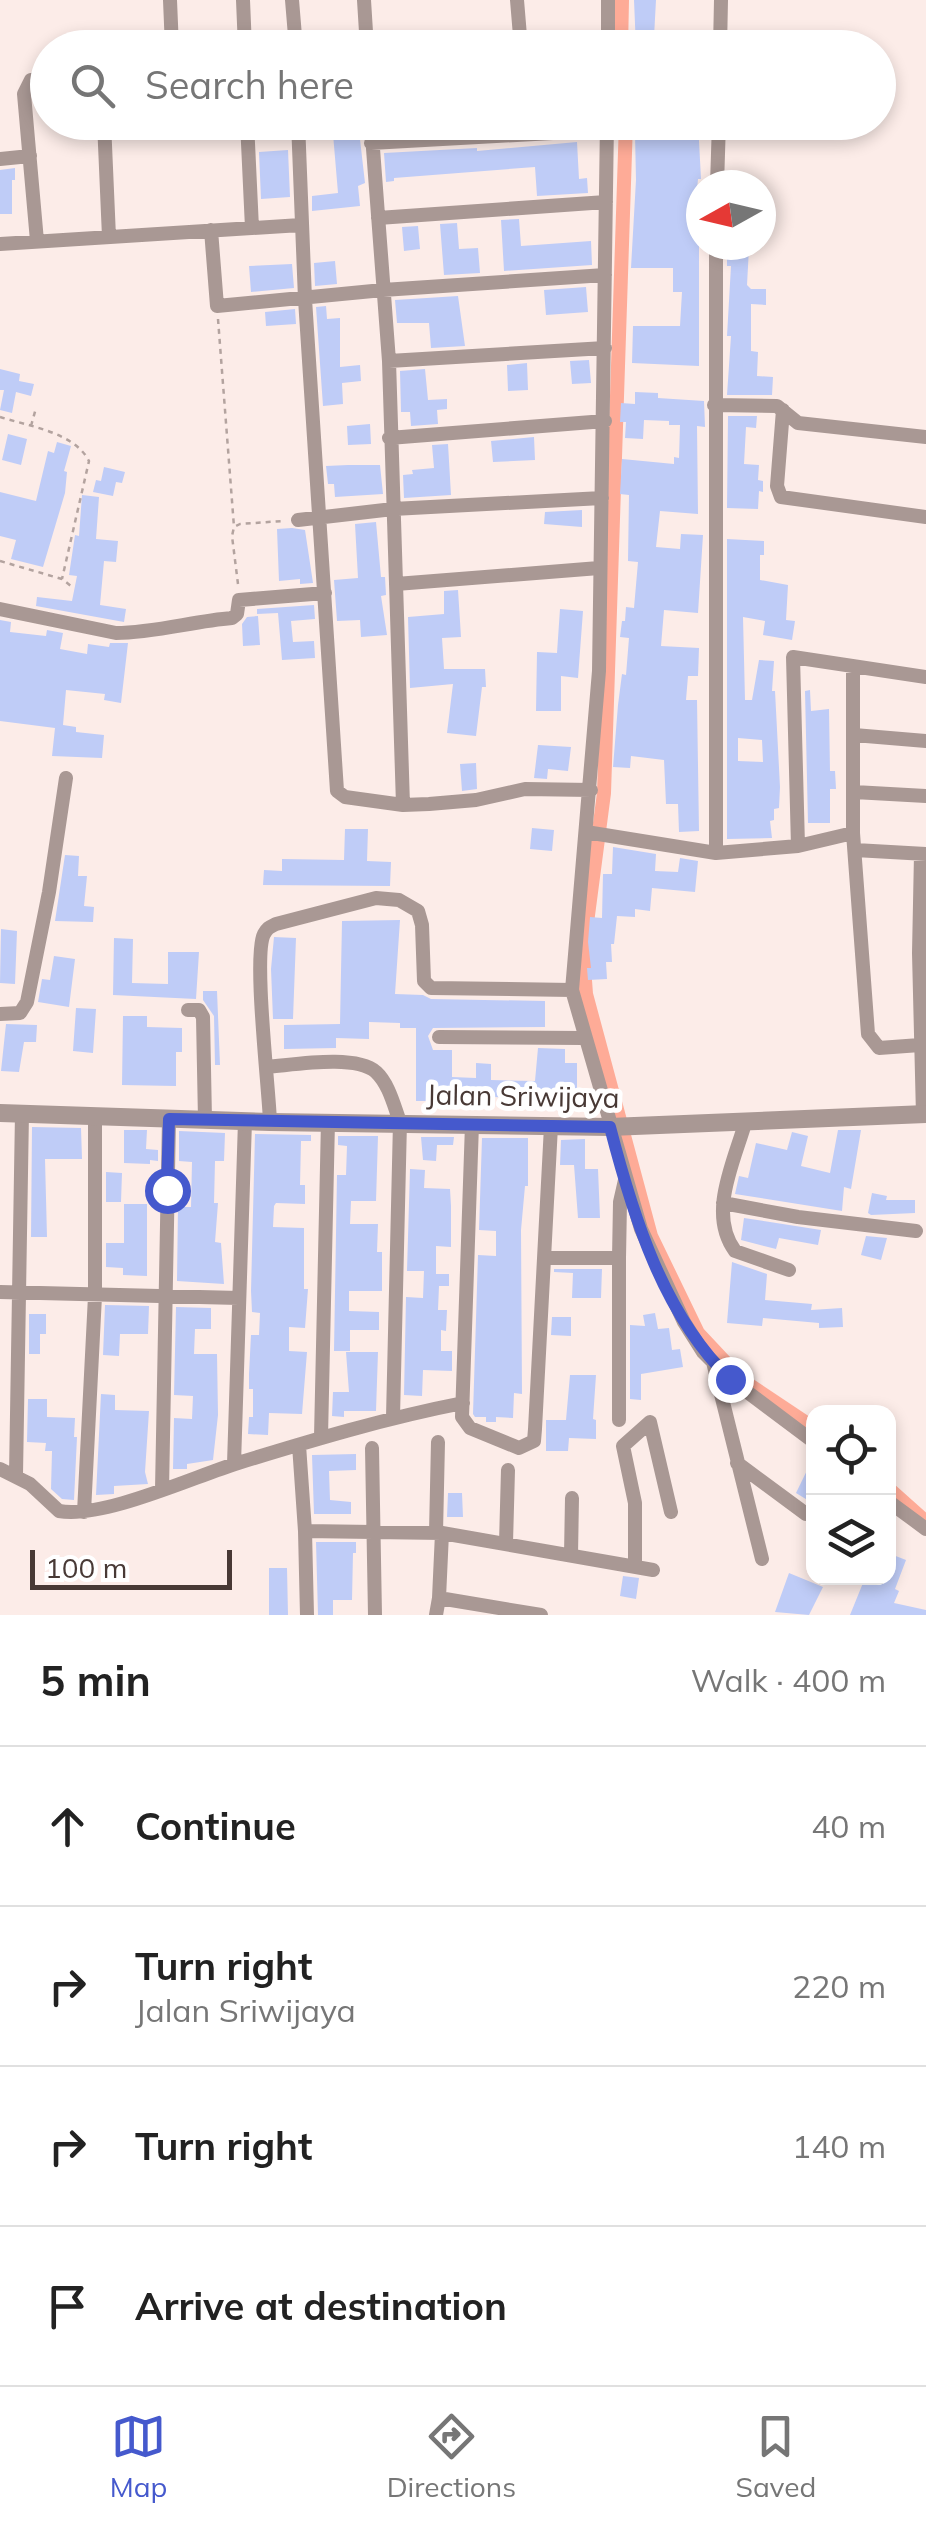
<!DOCTYPE html>
<meta charset="utf-8">
<style>
body{margin:0;font-family:Mulish,sans-serif;background:#f6f6f6;color:#222}
.controls{position:absolute;right:30px;bottom:30px;display:grid;overflow:hidden;border-radius:20px;box-shadow:0 5px 15px #0003}
.controls button{width:90px;height:90px;display:grid;place-items:center;padding:0;border:0;border-bottom:2px solid #e0e0e0;background:#fff;color:#222;font:50px sans-serif}
.compass{position:absolute;left:686px;top:170px;width:90px;height:90px;border-radius:50%;background:#fff;box-shadow:0 5px 15px #0003;rotate:262deg}
.scale{position:absolute;left:30px;bottom:25px;width:202px;box-sizing:border-box;padding-left:10px;border:5px solid #483935;border-top:0;font-size:28px;line-height:35px;white-space:nowrap;color:#483935;-webkit-text-stroke:8px #fff;paint-order:stroke}
.stop{position:absolute;width:30px;height:30px;margin:-22px;border:8px solid #4559cd;border-radius:50%;background:#fff}
.stop.end{background:#4559cd;border-color:#fff;box-shadow:0 2px 10px #0008}
.list{margin:0;padding:0;list-style:none}
h2{display:flex;justify-content:space-between;align-items:center;height:130px;margin:0;padding:0 40px;font-size:42px}
h2 small{font-size:32px;font-weight:400;color:#767676}
.list li{display:grid;grid-template-columns:65px 1fr auto;gap:30px;align-items:center;box-sizing:border-box;height:160px;padding:0 40px;border-top:2px solid #e0e0e0}
.list b{display:block;font-size:38px;white-space:nowrap}
.list p{margin:0;font-size:32px;white-space:nowrap;color:#767676}
.list em{font-size:32px;font-style:normal;color:#767676}
.icon{flex:none;width:55px;height:55px;fill:none;stroke:currentColor;stroke-width:2;stroke-linecap:round;stroke-linejoin:round}
.map{position:relative;flex:none;width:926px;height:1615px;overflow:hidden}
.search{position:absolute;background:#fff;box-shadow:0 5px 15px #0003;left:30px;right:30px;top:30px;height:110px;display:flex;align-items:center;gap:25px;box-sizing:border-box;padding:0 35px;border-radius:55px;color:#767676;font-size:38px}
.sheet{height:770px;background:#fff}
nav{display:flex;justify-content:space-around;align-items:center;box-sizing:border-box;height:140px;border-top:2px solid #e0e0e0;background:#fff;font-size:28px;color:#767676}
nav a{display:grid;justify-items:center;gap:5px}
nav .on{color:#4559cd}
.map>svg:first-child{display:block}
.lines{fill:none;stroke-linecap:round;stroke-linejoin:round}
.canal{stroke:#feab97;stroke-width:14}
.building{fill:#bfccf7;fill-rule:evenodd}
.path{stroke:#b3a39f;stroke-width:2.5;stroke-dasharray:5 5;stroke-linecap:butt}
.minor{stroke:#a99894;stroke-width:14}
.tertiary{stroke:#a99894;stroke-width:18}
.route{stroke:#4559cd;stroke-width:12}
.labels{text-anchor:middle;stroke-width:10;stroke-linejoin:round;paint-order:stroke}
.street-label{font-size:28px;fill:#483935;stroke:#fff}
</style>
<div class="map">
<svg width="926" height="1615" viewBox="0 0 926 1615">
<rect width="100%" height="100%" fill="#fcece8"/>
<g class="lines">
<path class="canal" d="M621 48 622 0
M626 122 604 793 588 915 584 967 586 994 651 1236 698 1333 742 1380 814 1428
M888 1488 926 1522"/>
</g>
<path class="building" d="M634 0H656L654 37H664V48H636Z
M332 122H358L365 183 358 186 360 206 312 211V196L338 193Z
M638 122H698L701 179H698L695 210 696 233H699V366L632 363 633 326H680L682 292H673V268H631L636 180 635 134 638 133Z
M577 142 579 179 587 178 588 193 537 196 535 167 394 178V181L386 182 384 153 477 148V151Z
M288 150 290 197 261 199 259 152Z
M15 168V180H12V214H0V170Z
M519 219 521 246 591 241 592 265 504 271 501 220Z
M457 223 459 249 478 248 480 273 444 275 440 224Z
M418 226 420 249 404 251 402 227Z
M727 247 749 248 747 285 751 289H766V305L751 304V351L758 352 757 376 773 377 772 395H727L731 336H727L731 266H727Z
M335 261 337 284 315 286 314 263Z
M292 264 294 288 251 292 249 266Z
M586 287 588 312 546 315 544 290Z
M458 296 465 346 431 348 429 323H397L395 300Z
M326 306 327 319 340 318V367L360 365 361 381 342 383 343 404 323 406 316 307Z
M295 309 296 324 266 326 265 312Z
M589 360 591 383 572 384 570 361Z
M527 363 528 390 508 391 507 365Z
M0 369 20 374 19 381 34 384 31 396 16 392 12 413 0 410 4 390H0Z
M425 369 428 400 447 399V409L437 410 438 424 411 426 410 412H401L400 371Z
M635 392 658 393V398L704 401 705 427 697 426 698 514 660 511 656 547 680 549 681 534 703 535 698 613 664 610 661 646 699 648 698 676H688L686 700H697L699 831 679 832 678 804H666L664 760 631 756 630 768 613 767 618 705 622 674 626 675 629 638 620 637 622 621H625L626 607 634 608 638 562 628 561 629 495 620 494 622 459 674 464V457L679 458 680 425H669V421L644 420 643 439 625 438 626 422H620L621 403 635 404Z
M728 416H757L756 428 746 427 744 464 759 465 758 480 763 481V492L759 491 758 509 727 508Z
M370 424 371 444 348 445 347 426Z
M8 434 27 439 21 465 2 460Z
M534 437 535 460 493 462 491 441Z
M57 442 71 446 64 471 67 472 65 493 43 567 11 559 16 540 0 536V492L36 501 48 451 54 453Z
M448 444 451 495 404 498 403 475 413 474 412 470 434 468 432 445Z
M348 465H380L383 494 335 497 334 484H328L326 466Z
M104 467 125 472 122 483 116 482 113 496 93 492 96 480 101 481Z
M82 495 99 497 96 539 118 541 116 562 104 561 100 605 126 609 124 622 36 606 37 597 72 601 77 576 69 575 75 535 79 536Z
M582 510V527L544 524 545 512Z
M376 522 381 577H385L386 595 381 596 387 635 361 637 360 620 337 621 334 580 358 578 355 524Z
M292 528 305 530 313 583 300 584V579L279 581 277 529Z
M727 539 764 541V555H760V580L788 585 786 620 795 621 792 640 763 635 765 621 743 617 745 700H752L759 660 774 661 772 691H775L780 787 779 808 774 809V820L770 821 772 838 727 839ZM738 738 762 740 763 762 738 761Z
M458 590 461 637 442 638 444 669H485L486 687H482L476 736 447 733 453 684 410 688 408 617 444 614V591Z
M314 605 315 619 291 621 293 642 314 641 315 658 282 660 278 613 257 614V609Z
M560 609 583 611 578 678 561 676V711H536L537 652 557 653Z
M258 616 260 645 243 646 242 624 247 617Z
M0 620 11 622 10 632 46 636 47 630 63 633 60 649 87 654 88 644 109 647 110 643H128L121 703 104 700 105 694 66 690 63 725 76 727V732L104 735 102 758 52 756 55 728 0 721Z
M810 690 811 711 829 709 830 771H835L836 789H830V823H808L805 691Z
M538 745 571 747 568 771 548 769 547 779 534 778Z
M476 763 477 789 462 791 460 764Z
M532 828 554 830 552 851 530 849Z
M345 829H368L367 861 391 862 390 886 263 885 264 870 282 871V859L344 860Z
M613 847 656 854 655 871 678 872 680 858 698 861 695 892 652 888 650 911 635 909V917L617 916 614 944H611L612 962H606L607 979 588 980 587 968H591L588 942 590 917 602 918 603 874H612Z
M65 855 79 856 78 876H87L84 906 94 907 93 922 55 921Z
M400 920 395 994 423 995 431 999 545 1001V1027L433 1028 428 1036 433 1050H452V1077L476 1078V1063L491 1064V1080L535 1081 538 1048 565 1049V1063H577V1105L534 1106 535 1099 494 1097H471V1101H416V1028H400V1023L369 1022V1039L336 1038V1048L284 1049V1025L340 1024 342 921Z
M1 929 17 931 15 984 0 983Z
M274 937 296 938 293 1019H273L271 969Z
M114 938 133 939 132 983 168 984V952H199L196 999 113 995Z
M54 956 75 959 69 1007 38 1002 42 979 50 980Z
M203 991H217L220 1065H215L214 1016 203 1000Z
M76 1008 96 1009 93 1053 73 1051Z
M123 1016H147V1027L182 1028V1052H176V1086L122 1085Z
M6 1024 37 1025 36 1042H24L19 1072 1 1071Z
M32 1127 81 1128 82 1159H45L47 1237H31Z
M124 1130H147L146 1149 158 1150V1161L150 1160V1164L124 1163Z
M838 1130H861L851 1189 844 1187 842 1211 735 1194 739 1176 748 1178 756 1143 787 1150 792 1132 808 1136 801 1166 830 1173Z
M179 1131 225 1133 224 1161H215L214 1203H218L215 1242 221 1243 224 1284 177 1281 178 1207H191L192 1162 179 1161Z
M255 1134 311 1135V1141H301L300 1185H305V1204L276 1203 274 1206 273 1227 304 1228V1289H308L305 1328 289 1327V1351L307 1352 302 1414 269 1413 268 1435 248 1434 249 1417H253V1389H249V1374L251 1335H259L260 1313 252 1312 251 1291Z
M338 1136H378L376 1201H351L350 1224H378L377 1252H382V1291H349V1311L379 1312V1330H350V1351H334L337 1175H346L347 1146 338 1145Z
M421 1137H454L453 1145H437L436 1161 423 1160Z
M482 1138H528V1186H525L521 1230 522 1394 514 1393 513 1418 496 1417V1422H486V1417H475L473 1414 478 1255 496 1256V1231L479 1230Z
M585 1139V1169H598L600 1218H578L574 1165H560L561 1140Z
M410 1169 425 1170 424 1188 450 1189 451 1206V1247L436 1246V1274H449V1286H439L438 1310H447L446 1331 441 1330V1351H452V1371L423 1370 422 1396 404 1395 406 1297 423 1298 424 1271H407Z
M106 1172 122 1173 121 1202H106Z
M872 1193 887 1196 886 1200H915V1213L871 1215 868 1213Z
M124 1204H147V1276L123 1275V1268L106 1267V1243H124Z
M744 1218 821 1230 818 1245 779 1238 776 1249 741 1240Z
M866 1236 887 1238 881 1260 861 1255Z
M732 1262 767 1274 765 1300 812 1304 811 1310 842 1308 843 1327 819 1328V1323L763 1318 762 1326 727 1323Z
M554 1269H602L601 1298H572L573 1273 554 1272Z
M105 1305 149 1306 148 1334H120L119 1356 103 1355Z
M176 1307 211 1308V1329H195L194 1354H217L218 1415 213 1460 187 1464V1469H173L174 1418 192 1419 193 1396 174 1395Z
M655 1313 658 1329 669 1328 672 1350 680 1349 683 1367 641 1374V1400L630 1399V1325L645 1326 643 1315Z
M29 1314H46V1334H40V1354H29Z
M552 1317H571V1336L551 1335Z
M346 1352H378L376 1411H344V1417L332 1416 333 1392H349Z
M570 1375H596L593 1419 596 1420V1439L569 1438 568 1451H546V1420H566Z
M101 1394 115 1395V1410L149 1411 145 1472 148 1484 114 1486V1494L96 1495Z
M28 1399H47V1417L75 1418 74 1437H77L74 1500 62 1499 51 1489 52 1451H45L46 1443 27 1442Z
M356 1454V1470L329 1471 330 1500 351 1502V1514H314L312 1455Z
M814 1456V1504L796 1493Z
M448 1493H462L463 1517H447Z
M316 1542H356V1553H353L352 1600H333V1615H318Z
M888 1553 906 1560 895 1589 899 1591 894 1603 926 1610V1615H850L865 1578H888Z
M269 1568H287L288 1615H269Z
M789 1573 823 1587 809 1615 775 1612Z
M623 1576 639 1578 636 1599 620 1596Z"/>
<g class="lines">
<path class="path" d="M218 319 234 527
M0 417C28 426 74 432 89 461L62 579
M31 426 36 408
M0 561 62 579 71 586
M238 584 232 536 234 527 240 524 283 521"/>
<path class="minor" d="M170 0 172 48
M243 0 245 48
M292 0 296 48
M364 0 367 48
M517 0 521 48
M585 48 608 46
M608 48V0
M720 48 721 0
M104 122 109 237
M247 122 252 228
M298 122 305 299 337 791 345 797 403 805 429 804 476 800 525 789 591 790
M371 122 389 361 403 805
M607 122 599 671 572 990 641 1229 684 1322 703 1352 730 1379 814 1442
M371 143 607 130
M0 159 30 156
M717 185 719 122
M378 218 606 202
M211 230 217 306 383 290 605 275
M37 241 24 94 31 80 48 78
M0 244 301 225
M716 245V853
M389 361 605 348
M714 405 777 406 798 423 926 437
M783 410 777 486 781 497 926 517
M389 438 605 421
M298 520 393 509 602 498
M396 584 599 568
M0 609 116 633C154 633 194 621 232 618L237 614 239 600 325 593
M853 666V833L868 1034 879 1048 920 1045
M854 735 926 741
M854 792 926 796
M586 832 716 853 798 846 853 833
M798 846 793 657 926 677
M855 850 926 854
M921 854 919 953 923 1115
M188 1010H199L203 1017 205 1120
M0 1014 20 1013 27 1002 49 892 66 778
M439 1037 583 1038
M267 1067C294 1065 355 1054 376 1072 389 1084 394 1106 400 1122L393 1417
M746 1120C735 1160 707 1213 735 1251L789 1270
M270 1122C269 1089 253 955 264 934 268 927 270 927 276 924L376 898 399 900 418 911 422 925 424 981 431 988 572 990
M472 1124 462 1417 470 1428 519 1448 534 1441 535 1429 551 1126
M723 1203 798 1217 916 1231
M544 1258H619V1420
M619 1258 620 1202 625 1180
M0 1292 239 1298
M713 1362 762 1559
M321 1437 328 1121
M299 1445 305 1531 307 1615
M372 1448 375 1615
M737 1463 806 1514
M234 1464 245 1121
M0 1469 30 1484 59 1511C103 1519 193 1477 238 1463 313 1440 386 1418 463 1403
M16 1475 22 1113
M162 1490 169 1119
M888 1501 926 1529
M84 1512 95 1296V1116
M305 1531 442 1533 653 1570
M436 1533 438 1442
M442 1533 439 1598 541 1615
M506 1543 508 1470
M571 1555 572 1498
M635 1567V1503L623 1446 650 1422 671 1512
M436 1615 439 1598"/>
<path class="tertiary" d="M0 1113 270 1122 610 1127 926 1114"/>
</g>
<g class="lines">
<path class="route" d="M167 1190 169 1119 610 1127C633 1216 663 1314 730 1379"/>
</g>
<g class="labels">
<g class="street-label">
<text transform="translate(523 1096) rotate(1)" y="10">Jalan Sriwijaya</text>
</g>
</g>
</svg>
<div class="controls">
<button><svg class="icon" aria-label="locate" viewBox="0 0 24 24"><circle cx="12" cy="12" r="6"/><path d="M12 2v4M12 18v4M2 12h4M18 12h4"/></svg></button>
<button><svg class="icon" aria-label="layers" viewBox="0 0 24 24"><path d="M12 4l9 5-9 5-9-5zM3 14l9 5 9-5"/></svg></button>
</div>
<svg class="compass" viewBox="-18 -18 36 36"><path d="M0-13l5 13h-10z" fill="#e53935"/><path d="M0 13l5-13h-10z" fill="#767676"/></svg>
<div class="scale">100 m</div>
<div class="stop" style="left:167px;top:1190px"></div>
<div class="stop end" style="left:730px;top:1379px"></div>
<div class="search"><svg class="icon" aria-label="search" viewBox="0 0 24 24"><circle cx="10" cy="10" r="6"/><path d="M15 15l6 6"/></svg>Search here</div>
</div>
<section class="sheet">
<h2>5 min<small>Walk · 400 m</small></h2>
<ul class="list">
<li><svg class="icon" aria-label="ahead" viewBox="0 0 24 24"><path d="M12 20V5M6 11l6-6 6 6"/></svg><div><b>Continue</b></div><em>40 m</em></li>
<li><svg class="icon" aria-label="right" viewBox="0 0 24 24"><path d="M7 20v-9h11M14 6l5 5-5 5"/></svg><div><b>Turn right</b><p>Jalan Sriwijaya</p></div><em>220 m</em></li>
<li><svg class="icon" aria-label="right" viewBox="0 0 24 24"><path d="M7 20v-9h11M14 6l5 5-5 5"/></svg><div><b>Turn right</b></div><em>140 m</em></li>
<li><svg class="icon" aria-label="arrive" viewBox="0 0 24 24"><path d="M6 21V4h12l-3 4 3 4H6"/></svg><div><b>Arrive at destination</b></div></li>
</ul>
</section>
<nav>
<a class="on"><svg class="icon" aria-label="map" viewBox="0 0 24 24"><path d="M3 6l6-2 6 2 6-2v14l-6 2-6-2-6 2zM9 4v14M15 6v14"/></svg>Map</a>
<a><svg class="icon" aria-label="directions" viewBox="0 0 24 24"><path d="M12 3l9 9-9 9-9-9zM9 14v-3h6M13 9l2 2-2 2"/></svg>Directions</a>
<a><svg class="icon" aria-label="saved" viewBox="0 0 24 24"><path d="M7 4h10v16l-5-4-5 4z"/></svg>Saved</a>
</nav>
